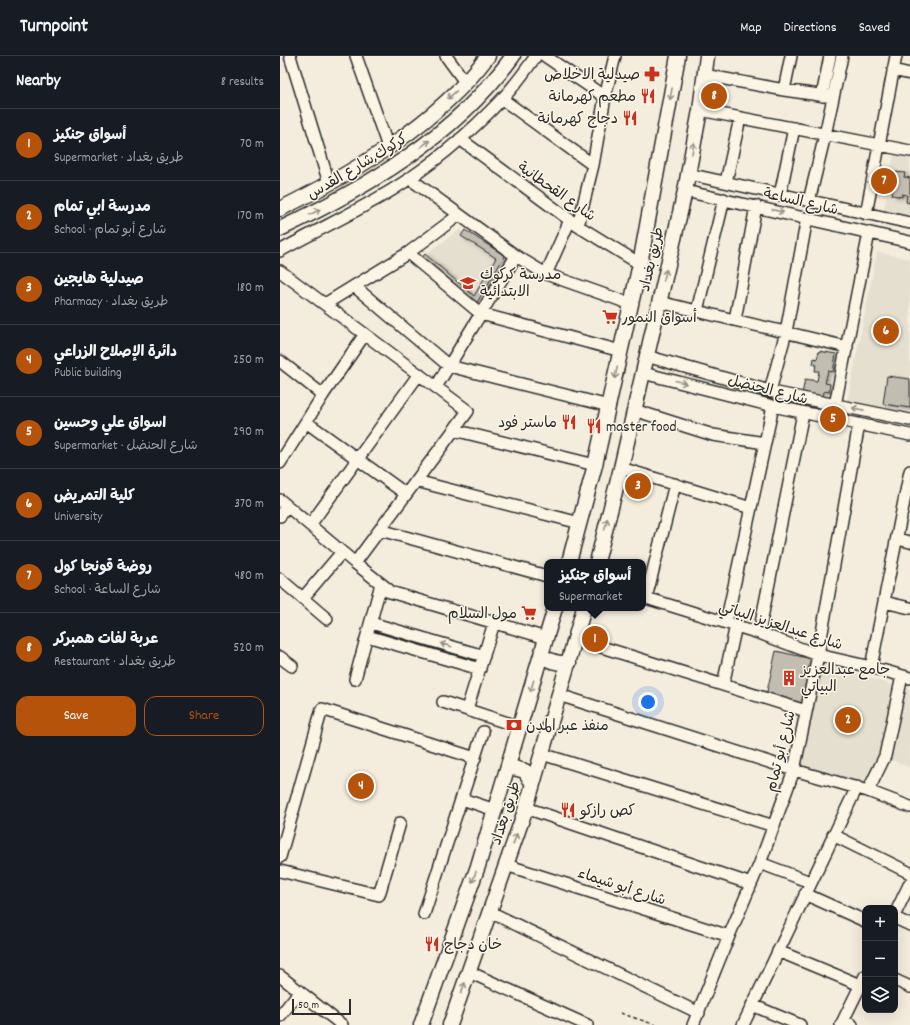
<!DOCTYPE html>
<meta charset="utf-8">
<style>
body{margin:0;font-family:Dekko,"Playpen Sans Arabic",sans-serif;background:#242831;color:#f1f3f6}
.controls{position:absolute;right:12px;bottom:12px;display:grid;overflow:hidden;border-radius:8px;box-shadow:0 4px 16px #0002}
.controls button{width:36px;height:36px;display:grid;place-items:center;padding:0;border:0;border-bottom:1px solid #363941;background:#171b24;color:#f1f3f6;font:20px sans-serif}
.scale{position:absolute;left:12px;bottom:10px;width:59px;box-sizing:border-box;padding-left:4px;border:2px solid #2b2b2b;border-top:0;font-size:11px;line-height:14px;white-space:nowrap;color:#2b2b2b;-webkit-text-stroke:3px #fcf5e5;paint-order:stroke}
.you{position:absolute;left:368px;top:646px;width:14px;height:14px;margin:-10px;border:3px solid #fff;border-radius:50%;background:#1a73e8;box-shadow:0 0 0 6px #1a73e833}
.badge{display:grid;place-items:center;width:26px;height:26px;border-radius:50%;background:#b45309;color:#fff;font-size:13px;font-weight:700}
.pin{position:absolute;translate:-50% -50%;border:2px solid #fff;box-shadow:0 1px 4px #0006}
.popup{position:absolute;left:264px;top:503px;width:102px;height:52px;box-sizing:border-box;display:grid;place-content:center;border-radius:8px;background:#171b24;filter:drop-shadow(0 1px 3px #0005);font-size:13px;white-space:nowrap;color:#9ea1a6}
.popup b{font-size:15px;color:#f1f3f6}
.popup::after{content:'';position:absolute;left:50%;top:100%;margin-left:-8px;border:8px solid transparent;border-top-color:#171b24}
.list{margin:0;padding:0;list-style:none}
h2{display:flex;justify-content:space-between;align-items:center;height:52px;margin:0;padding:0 16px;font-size:17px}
h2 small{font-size:13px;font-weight:400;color:#9ea1a6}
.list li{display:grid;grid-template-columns:26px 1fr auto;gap:12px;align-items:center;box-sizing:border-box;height:72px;padding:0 16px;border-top:1px solid #363941}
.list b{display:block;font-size:15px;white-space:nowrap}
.list p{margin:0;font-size:13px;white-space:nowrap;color:#9ea1a6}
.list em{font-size:13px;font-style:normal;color:#9ea1a6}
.actions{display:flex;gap:8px;padding:12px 16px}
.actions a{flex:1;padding:9px 0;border:1px solid #b45309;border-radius:12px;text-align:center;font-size:14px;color:#b45309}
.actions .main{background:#b45309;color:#fff}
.icon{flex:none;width:22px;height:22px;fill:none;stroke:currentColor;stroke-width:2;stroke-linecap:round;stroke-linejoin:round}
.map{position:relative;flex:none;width:630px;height:969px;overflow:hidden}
header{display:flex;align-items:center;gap:24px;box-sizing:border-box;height:56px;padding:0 20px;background:#171b24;border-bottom:1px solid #363941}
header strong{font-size:19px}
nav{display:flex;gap:22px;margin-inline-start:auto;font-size:14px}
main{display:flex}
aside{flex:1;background:#171b24}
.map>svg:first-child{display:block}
.built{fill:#e5dfd0}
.building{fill:#c2bdb1;stroke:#2b2b2b;filter:url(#shadow)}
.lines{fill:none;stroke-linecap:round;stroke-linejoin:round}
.minor-casing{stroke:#2b2b2b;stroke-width:14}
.major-casing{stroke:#2b2b2b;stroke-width:17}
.path{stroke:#2b2b2b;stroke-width:1.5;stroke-dasharray:4 3;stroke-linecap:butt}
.minor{stroke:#fcf5e5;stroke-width:11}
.major{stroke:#fcf5e5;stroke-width:14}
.oneway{stroke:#949088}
.labels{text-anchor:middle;stroke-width:3;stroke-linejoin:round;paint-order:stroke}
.poi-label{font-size:15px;fill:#2b2b2b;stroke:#fcf5e5;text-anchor:start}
.street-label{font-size:15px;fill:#2b2b2b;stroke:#fcf5e5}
</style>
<header>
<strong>Turnpoint</strong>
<nav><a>Map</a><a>Directions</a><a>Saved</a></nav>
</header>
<main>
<aside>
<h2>Nearby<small>8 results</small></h2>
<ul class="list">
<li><span class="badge">1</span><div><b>أسواق جنكيز</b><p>Supermarket · طريق بغداد</p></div><em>70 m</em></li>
<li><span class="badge">2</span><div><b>مدرسة ابي تمام</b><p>School · شارع أبو تمام</p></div><em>170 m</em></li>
<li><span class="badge">3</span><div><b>صيدلية هايجين</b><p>Pharmacy · طريق بغداد</p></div><em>180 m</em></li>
<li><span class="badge">4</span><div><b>دائرة الإصلاح الزراعي</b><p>Public building</p></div><em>250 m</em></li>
<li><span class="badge">5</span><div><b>اسواق علي وحسين</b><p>Supermarket · شارع الحنضل</p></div><em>290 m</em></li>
<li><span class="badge">6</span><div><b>كلية التمريض</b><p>University</p></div><em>370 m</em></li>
<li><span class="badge">7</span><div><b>روضة قونجا كول</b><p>School · شارع الساعة</p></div><em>480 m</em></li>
<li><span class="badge">8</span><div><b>عربة لفات همبركر</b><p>Restaurant · طريق بغداد</p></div><em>520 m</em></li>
</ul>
<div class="actions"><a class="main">Save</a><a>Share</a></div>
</aside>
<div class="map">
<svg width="630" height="969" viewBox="0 0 630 969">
<defs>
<filter id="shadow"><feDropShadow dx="3.5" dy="2" stdDeviation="2" flood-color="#0004"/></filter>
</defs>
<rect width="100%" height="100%" fill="#f4edde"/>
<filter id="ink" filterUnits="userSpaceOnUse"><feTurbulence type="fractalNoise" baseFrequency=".025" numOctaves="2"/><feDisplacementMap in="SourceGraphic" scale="8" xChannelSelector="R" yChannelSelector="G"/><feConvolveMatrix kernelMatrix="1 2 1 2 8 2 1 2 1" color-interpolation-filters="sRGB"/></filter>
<g filter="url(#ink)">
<path class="built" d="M614 98 630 102V164L603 158Z
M181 173 222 198 224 201 195 250 140 204 145 198Z
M597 196 630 203V359L567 347Z
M542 606 612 629 599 699 585 729 525 711 522 705Z
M625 631 630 633V712L610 703Z"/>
<path class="building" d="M616 116 625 117 624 121 630 122V147L626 146 627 139 622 138V141L612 139Z
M185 174 222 198 224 201 195 250 140 204 145 198 194 240 216 202 181 180Z
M539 295 556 298 553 316 548 315 545 327 550 328 549 336 544 335 543 342 522 338 525 323 537 325 539 315H535L536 308H533L534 302 537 303Z
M607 320 630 323V352L603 348Z
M496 595 532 603 522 648 486 640Z"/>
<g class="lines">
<defs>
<path id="minor" d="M10 0 49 127
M76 0 108 91
M166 0 185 26
M265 0 325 41
M613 14 630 18
M424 19 504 34 553 41
M504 34 511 0
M542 40 550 0
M222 43 313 109
M420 54 630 95
M180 83 298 170 360 208
M408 118 630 167
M129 122 236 200 266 218 351 248
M446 126 460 62
M405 135 630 186
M500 139 514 72
M529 145 545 79 562 0
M586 158 616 0
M298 170 313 109 325 41 335 0
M0 195C37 174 76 156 112 134 152 109 190 77 222 43 235 30 245 15 256 0
M128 197 201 258 341 295
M0 215 188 355 75 507
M266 218 290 164
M74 230 169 310 329 350
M379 246 567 291
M45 248 128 197 179 159
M417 255 444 143
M455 264 476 150
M366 300 497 337 630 364
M0 305 43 339
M363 317 493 350 630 379
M156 331 236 200
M490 335 506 276 527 162
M555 349 589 177
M354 354 433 379 485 387
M26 366 126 438
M174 374 315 409
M0 407 43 339 85 278
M341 412 471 452
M136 425 300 467
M0 444 75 507 109 534
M0 460 7 450
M30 469 139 318
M100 474 267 520
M617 483 630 486
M0 523 47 563
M100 533 266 582
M363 541 479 577 538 599 591 611 630 622
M23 542 62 496
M366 542 395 428
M604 546 630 552
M91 567 204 600
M446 567 493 350
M479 577 523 357
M87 580 200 613
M296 583 526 655
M0 601 12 610
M591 611 630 415
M75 623 101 528
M443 629 456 569
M279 639 514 714 588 735 630 751
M163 646 240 671
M187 653 214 567
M262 698 494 770
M588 735 605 700 622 620
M182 743 215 754
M246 752 471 828
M553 779 630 817
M0 801 42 653 195 702
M480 807 530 826
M226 809 449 880
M0 815 99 839 120 767
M525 838 585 865
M210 856 419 957
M144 858 203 676
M615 858 630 827
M615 862 630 869
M498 895 580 929
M189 916 307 969
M0 920 62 969
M615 924 630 931
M472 949 520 969
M0 960 20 935
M563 965 572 969
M413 969 449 880 480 807 514 714 538 599 579 368
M463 969 577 731
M561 969 585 920"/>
<path id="major" d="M0 153C75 116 157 68 208 0
M0 173C88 131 175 80 233 0
M289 506 315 409 360 208 398 0
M317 506 341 412 405 135 420 54 427 0
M261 599C270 606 278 608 289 607
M227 714 234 712 245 715 253 728
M141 969 198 810 275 552
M170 969 246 752 304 552"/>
</defs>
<use href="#minor" class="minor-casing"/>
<use href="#major" class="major-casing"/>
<path class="path" d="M340 957 376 969"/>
<use href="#minor" class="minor"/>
<use href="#major" class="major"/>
</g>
<defs><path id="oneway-shaft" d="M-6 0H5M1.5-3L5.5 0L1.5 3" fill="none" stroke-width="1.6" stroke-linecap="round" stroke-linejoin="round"/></defs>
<g class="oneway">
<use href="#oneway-shaft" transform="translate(391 38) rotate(100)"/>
<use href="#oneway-shaft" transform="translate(172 39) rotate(137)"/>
<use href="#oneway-shaft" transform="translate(145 88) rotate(-38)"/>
<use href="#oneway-shaft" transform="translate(413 92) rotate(-80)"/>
<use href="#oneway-shaft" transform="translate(498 155) rotate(13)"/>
<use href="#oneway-shaft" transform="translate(35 156) rotate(-27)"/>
<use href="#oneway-shaft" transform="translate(385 219) rotate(-77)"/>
<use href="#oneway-shaft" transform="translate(336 317) rotate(102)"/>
<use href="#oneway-shaft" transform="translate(401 326) rotate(15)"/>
<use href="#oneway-shaft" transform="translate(578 353) rotate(-169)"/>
<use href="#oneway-shaft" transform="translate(326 468) rotate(-76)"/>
<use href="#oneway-shaft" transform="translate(166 589) rotate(-164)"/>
<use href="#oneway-shaft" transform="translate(252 630) rotate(106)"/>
<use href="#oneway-shaft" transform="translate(235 783) rotate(-71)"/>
<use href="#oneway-shaft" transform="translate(194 821) rotate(110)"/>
<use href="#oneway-shaft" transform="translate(183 932) rotate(-70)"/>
</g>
</g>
<defs>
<symbol id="pharmacy-bare" viewBox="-9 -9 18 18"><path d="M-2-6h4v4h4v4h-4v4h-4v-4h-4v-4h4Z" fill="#c8321e" stroke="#fcf5e5" stroke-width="2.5" paint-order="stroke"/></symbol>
<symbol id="restaurant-bare" viewBox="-9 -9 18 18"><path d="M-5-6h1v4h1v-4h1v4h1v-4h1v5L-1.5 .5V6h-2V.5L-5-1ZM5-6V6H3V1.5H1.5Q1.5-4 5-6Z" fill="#c8321e" stroke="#fcf5e5" stroke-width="2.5" paint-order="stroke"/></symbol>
<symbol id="school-bare" viewBox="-9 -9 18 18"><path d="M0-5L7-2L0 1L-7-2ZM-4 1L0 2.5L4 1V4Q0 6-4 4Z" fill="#c8321e" stroke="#fcf5e5" stroke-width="2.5" paint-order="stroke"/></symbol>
<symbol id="supermarket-bare" viewBox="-9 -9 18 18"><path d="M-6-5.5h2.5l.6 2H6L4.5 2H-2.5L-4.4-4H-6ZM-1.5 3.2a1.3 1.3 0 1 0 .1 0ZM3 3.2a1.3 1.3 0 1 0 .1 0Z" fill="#c8321e" stroke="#fcf5e5" stroke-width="2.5" paint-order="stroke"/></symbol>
<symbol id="building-bare" viewBox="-9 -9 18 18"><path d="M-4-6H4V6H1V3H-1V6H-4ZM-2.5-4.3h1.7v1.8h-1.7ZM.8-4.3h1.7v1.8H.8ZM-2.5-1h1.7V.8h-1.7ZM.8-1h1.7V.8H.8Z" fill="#c8321e" stroke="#fcf5e5" stroke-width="2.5" paint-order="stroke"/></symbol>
<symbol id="bank-bare" viewBox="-9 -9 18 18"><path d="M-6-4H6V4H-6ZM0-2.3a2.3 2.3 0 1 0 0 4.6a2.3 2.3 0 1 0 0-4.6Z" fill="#c8321e" stroke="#fcf5e5" stroke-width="2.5" paint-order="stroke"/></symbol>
</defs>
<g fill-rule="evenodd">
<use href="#pharmacy-bare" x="361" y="7" width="22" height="22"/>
<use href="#restaurant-bare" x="357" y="29" width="22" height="22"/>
<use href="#restaurant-bare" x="339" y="51" width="22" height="22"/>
<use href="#school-bare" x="177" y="216" width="22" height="22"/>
<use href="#supermarket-bare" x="319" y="250" width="22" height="22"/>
<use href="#restaurant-bare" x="278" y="355" width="22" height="22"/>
<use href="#restaurant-bare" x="303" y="359" width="22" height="22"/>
<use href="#supermarket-bare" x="238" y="546" width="22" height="22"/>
<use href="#building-bare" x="498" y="611" width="22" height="22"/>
<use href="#bank-bare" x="223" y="658" width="22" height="22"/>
<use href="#restaurant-bare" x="277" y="743" width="22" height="22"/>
<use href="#restaurant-bare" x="141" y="877" width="22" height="22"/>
</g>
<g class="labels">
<g class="poi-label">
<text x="360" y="23" text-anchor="end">صيدلية الاخلاص</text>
<text x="356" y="45" text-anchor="end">مطعم كهرمانة</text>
<text x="338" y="67" text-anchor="end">دجاج كهرمانة</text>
<text x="200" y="223">مدرسة كركوك<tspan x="200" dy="17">الابتدائية</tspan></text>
<text x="342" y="266">أسواق النمور</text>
<text x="277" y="371" text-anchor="end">ماستر فود</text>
<text x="326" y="375">master food</text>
<text x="237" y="562" text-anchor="end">مول السلام</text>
<text x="521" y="618">جامع عبدالعزيز<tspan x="521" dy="17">البياتي</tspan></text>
<text x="246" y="674">منفذ عبر المدن</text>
<text x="300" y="759">كص رازكو</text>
<text x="164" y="893">خان دجاج</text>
</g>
<g class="street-label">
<text transform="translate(77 110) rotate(-31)" y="5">كركوك,شارع القدس</text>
<text transform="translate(277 135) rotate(35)" y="5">شارع القحطانية</text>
<text transform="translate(521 145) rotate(13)" y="5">شارع الساعة</text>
<text transform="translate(371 203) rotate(-77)" y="5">طريق بغداد</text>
<text transform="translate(488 333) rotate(14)" y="5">شارع الحنضل</text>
<text transform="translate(501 569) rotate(18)" y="5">شارع عبدالعزيز البياتي</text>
<text transform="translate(500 695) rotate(-76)" y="5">شارع أبو تمام</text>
<text transform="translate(225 757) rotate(-72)" y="5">طريق بغداد</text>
<text transform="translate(342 830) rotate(18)" y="5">شارع أبو شيماء</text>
</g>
</g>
</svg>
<div class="controls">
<button>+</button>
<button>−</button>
<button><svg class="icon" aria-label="layers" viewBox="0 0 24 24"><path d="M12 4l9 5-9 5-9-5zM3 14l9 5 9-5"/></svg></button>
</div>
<div class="scale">50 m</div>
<div class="you"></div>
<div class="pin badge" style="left:315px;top:583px">1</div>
<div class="popup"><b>أسواق جنكيز</b>Supermarket</div>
<div class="pin badge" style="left:568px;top:664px">2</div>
<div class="pin badge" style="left:358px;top:430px">3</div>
<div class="pin badge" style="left:81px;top:730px">4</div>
<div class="pin badge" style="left:553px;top:363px">5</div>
<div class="pin badge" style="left:606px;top:275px">6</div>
<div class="pin badge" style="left:604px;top:125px">7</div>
<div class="pin badge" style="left:434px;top:40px">8</div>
</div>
</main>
